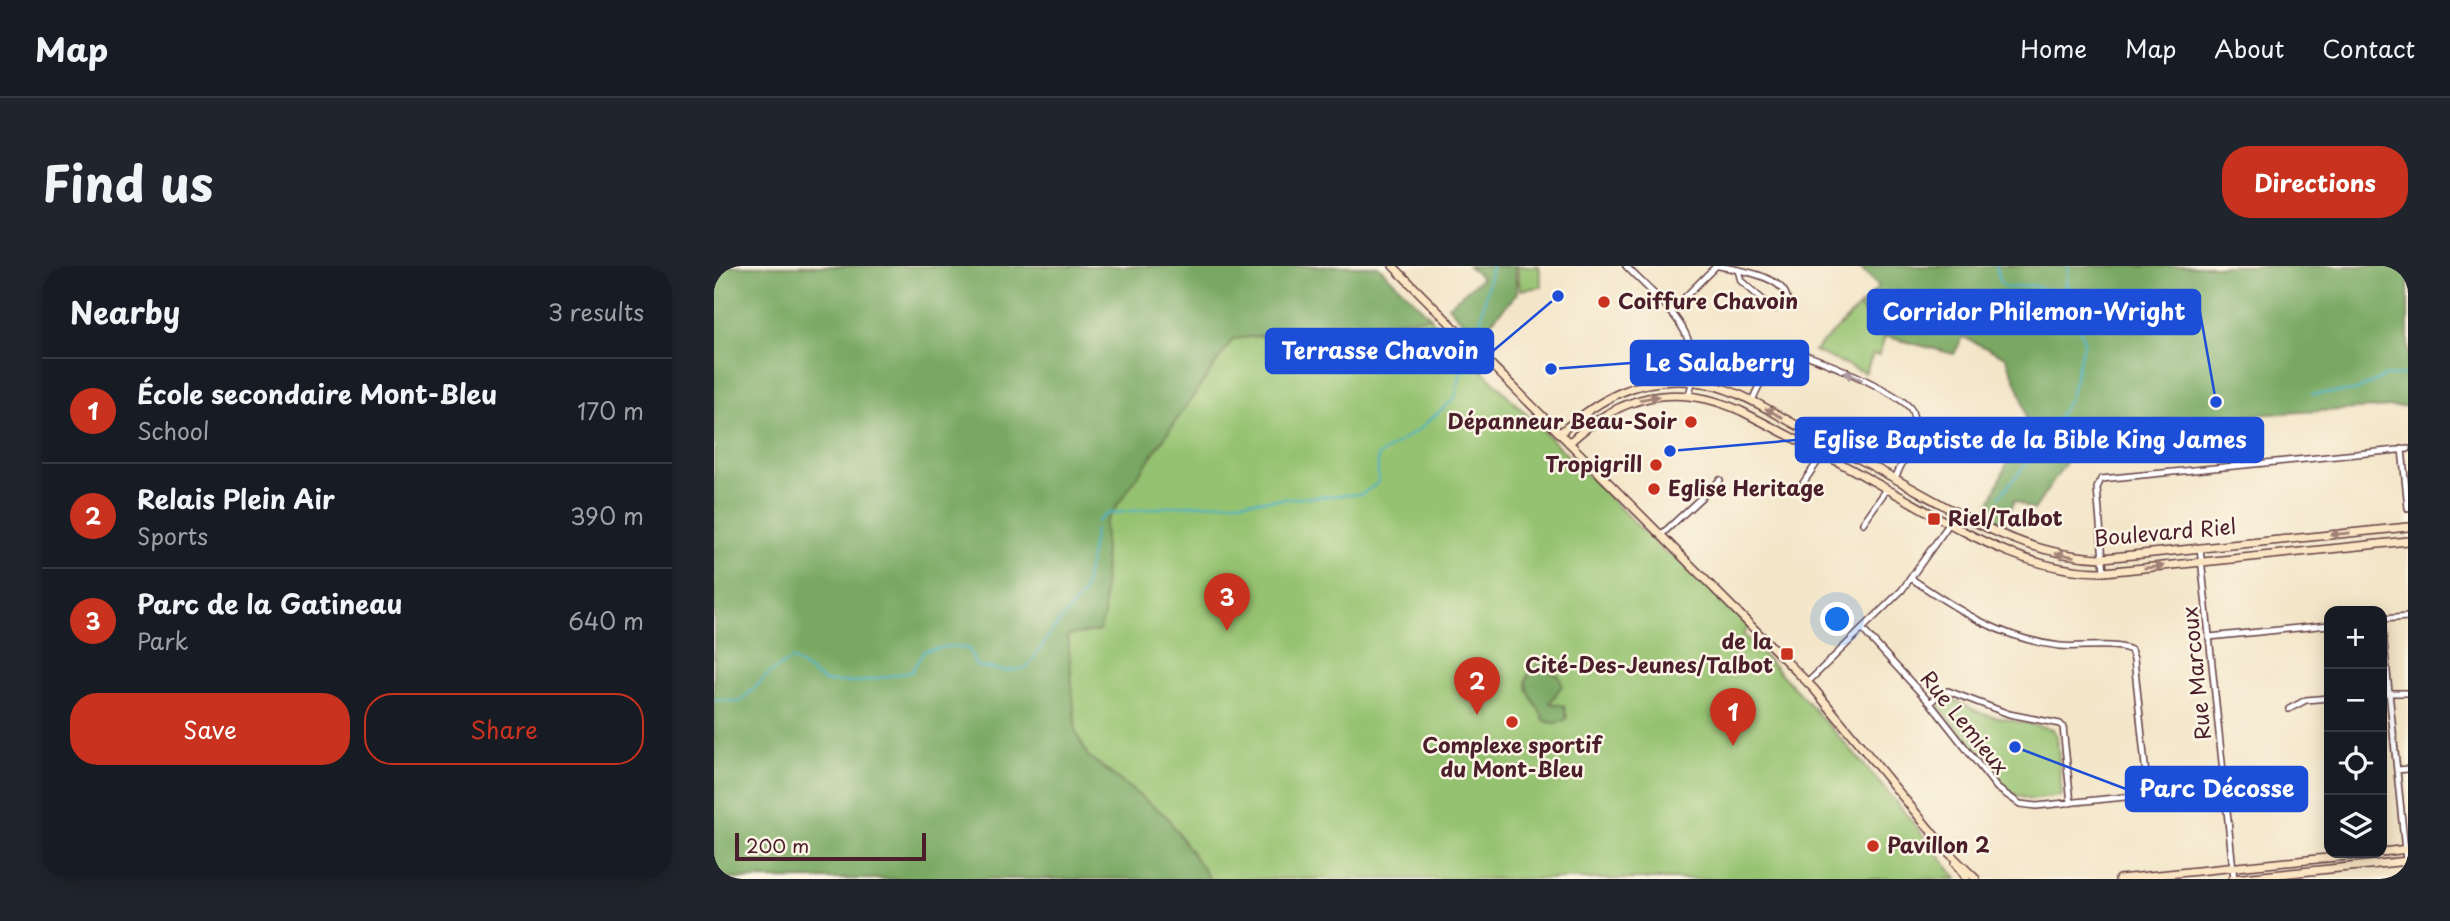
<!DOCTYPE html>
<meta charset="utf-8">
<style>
body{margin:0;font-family:"Playpen Sans",sans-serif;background:#20242c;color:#f1f3f6}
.controls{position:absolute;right:21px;bottom:21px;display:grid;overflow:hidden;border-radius:14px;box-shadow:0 4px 18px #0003}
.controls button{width:63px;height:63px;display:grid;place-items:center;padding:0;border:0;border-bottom:2px solid #363941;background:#171b24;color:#f1f3f6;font:35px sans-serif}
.scale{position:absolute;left:21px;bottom:18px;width:191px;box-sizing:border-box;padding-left:7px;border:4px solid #4a1f2b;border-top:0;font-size:19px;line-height:24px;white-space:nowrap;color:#4a1f2b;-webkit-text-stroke:5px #fcf5e5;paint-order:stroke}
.you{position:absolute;left:1124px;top:354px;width:24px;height:24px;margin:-18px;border:5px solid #fff;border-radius:50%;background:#1a73e8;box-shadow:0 0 0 10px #1a73e833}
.badge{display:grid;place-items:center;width:46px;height:46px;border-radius:50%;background:#c8321e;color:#fff;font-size:23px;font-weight:700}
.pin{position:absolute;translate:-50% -58px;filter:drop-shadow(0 2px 4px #0008)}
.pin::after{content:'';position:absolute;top:37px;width:24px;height:21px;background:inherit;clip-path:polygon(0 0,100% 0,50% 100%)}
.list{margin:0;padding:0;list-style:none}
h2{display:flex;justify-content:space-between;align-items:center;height:91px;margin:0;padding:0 28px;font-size:30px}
h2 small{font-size:23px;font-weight:400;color:#9ea1a6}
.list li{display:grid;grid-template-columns:46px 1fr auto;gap:21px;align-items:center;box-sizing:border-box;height:105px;padding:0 28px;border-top:2px solid #363941}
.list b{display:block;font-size:26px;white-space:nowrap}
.list p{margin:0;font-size:23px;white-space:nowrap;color:#9ea1a6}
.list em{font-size:23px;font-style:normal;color:#9ea1a6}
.actions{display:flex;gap:14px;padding:21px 28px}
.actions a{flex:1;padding:16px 0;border:2px solid #c8321e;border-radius:28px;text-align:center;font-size:24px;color:#c8321e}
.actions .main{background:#c8321e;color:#fff}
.icon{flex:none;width:38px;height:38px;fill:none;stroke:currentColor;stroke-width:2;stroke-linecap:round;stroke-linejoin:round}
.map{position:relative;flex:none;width:1694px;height:613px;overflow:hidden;border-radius:28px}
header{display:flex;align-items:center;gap:42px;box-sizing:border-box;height:98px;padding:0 35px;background:#171b24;border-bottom:2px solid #363941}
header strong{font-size:33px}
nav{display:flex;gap:38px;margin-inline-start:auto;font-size:24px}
.intro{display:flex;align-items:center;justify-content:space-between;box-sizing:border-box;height:168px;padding:0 42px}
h1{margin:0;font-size:49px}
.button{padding:18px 32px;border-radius:28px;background:#c8321e;color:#fff;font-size:24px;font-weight:700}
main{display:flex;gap:42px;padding:0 42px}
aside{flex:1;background:#171b24;border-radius:28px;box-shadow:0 4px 18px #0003}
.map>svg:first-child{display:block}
.green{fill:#95c270;stroke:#70704e;stroke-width:2}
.forest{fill:#78a862;stroke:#616446;stroke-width:2}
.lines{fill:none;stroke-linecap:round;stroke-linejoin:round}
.stream{stroke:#47b1c6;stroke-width:2}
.street-casing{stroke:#633d43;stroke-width:8}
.secondary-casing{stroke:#633d43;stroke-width:10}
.street{stroke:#fff;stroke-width:5}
.secondary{stroke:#fbe6c3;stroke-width:7}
.oneway{fill:#ae9aa0}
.oneway2{fill:#a28277}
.poi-dot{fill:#c8321e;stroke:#fcf5e5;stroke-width:2.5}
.labels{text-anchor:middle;stroke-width:5;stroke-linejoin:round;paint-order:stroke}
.poi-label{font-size:21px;font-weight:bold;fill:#4a1f2b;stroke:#fcf5e5;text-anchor:start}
.street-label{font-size:21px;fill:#4a1f2b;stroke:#fcf5e5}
.leader{fill:none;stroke:#1d4ed8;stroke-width:2.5}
.callout-dot{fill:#1d4ed8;stroke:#fcf5e5;stroke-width:2.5}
.callout{fill:#1d4ed8;stroke:#1d4ed8;stroke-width:2.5}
.callout-label{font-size:23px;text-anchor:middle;font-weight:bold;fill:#fff}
</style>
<header>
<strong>Map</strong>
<nav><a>Home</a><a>Map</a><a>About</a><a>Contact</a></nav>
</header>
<div class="intro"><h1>Find us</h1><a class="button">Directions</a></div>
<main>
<aside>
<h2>Nearby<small>3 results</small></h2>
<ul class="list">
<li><span class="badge">1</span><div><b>École secondaire Mont-Bleu</b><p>School</p></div><em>170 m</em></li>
<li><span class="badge">2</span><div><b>Relais Plein Air</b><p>Sports</p></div><em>390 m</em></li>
<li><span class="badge">3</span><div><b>Parc de la Gatineau</b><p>Park</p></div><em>640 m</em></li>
</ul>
<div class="actions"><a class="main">Save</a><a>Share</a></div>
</aside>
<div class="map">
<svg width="1694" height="613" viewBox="0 0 1694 613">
<rect width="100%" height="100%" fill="#fcf5e5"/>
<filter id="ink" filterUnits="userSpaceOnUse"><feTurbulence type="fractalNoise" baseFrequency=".0143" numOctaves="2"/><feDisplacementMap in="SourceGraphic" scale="14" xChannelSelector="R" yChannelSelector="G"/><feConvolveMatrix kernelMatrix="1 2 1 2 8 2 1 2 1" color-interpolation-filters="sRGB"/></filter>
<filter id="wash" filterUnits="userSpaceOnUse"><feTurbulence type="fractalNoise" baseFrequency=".00686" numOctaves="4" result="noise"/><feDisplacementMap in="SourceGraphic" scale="28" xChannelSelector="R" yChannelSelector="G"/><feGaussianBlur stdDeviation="1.57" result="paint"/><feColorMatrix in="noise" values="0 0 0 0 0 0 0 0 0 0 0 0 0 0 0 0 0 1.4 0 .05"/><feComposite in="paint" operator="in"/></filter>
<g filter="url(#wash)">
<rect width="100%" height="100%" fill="#f3e5c8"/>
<path class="green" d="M0 0H664L953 289 961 284 1036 360 1029 368C1104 446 1178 526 1243 613H0Z
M803 0H825L828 21 806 24Z
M1160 33 1171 70 1165 89 1159 88 1151 107 1100 85 1145 41Z
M1235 432 1269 448 1338 463 1343 470 1348 530 1316 534 1291 525 1287 515 1225 441V436Z"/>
<path class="forest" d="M0 0H664L717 51 519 73 391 257 390 350 385 365 354 369 362 466 374 490 452 550 496 613H0Z
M754 0H801L803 28 763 71 734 40 768 12Z
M1144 0H1694V140L1378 158 1320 244 1300 234 1289 264 1269 253 1312 153 1308 131 1292 91 1249 71 1240 88 1170 70 1145 41 1165 20Z
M824 399 845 410 848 419 836 437 850 440 853 452C846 459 838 458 830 454 823 433 797 418 824 399Z"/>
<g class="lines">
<path class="stream" d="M1282 0 1286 17 1293 22 1317 19 1342 26 1352 21 1354 0
M764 67 778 0
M1598 128 1641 125 1671 110 1694 109
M1285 231 1324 183 1356 132 1370 75 1352 17
M382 256 393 248 461 240 648 228 664 217V190L704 164 741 132 750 95
M0 434 26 436 57 406 78 393 111 416H144L197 406 210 385 236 380 255 383 262 400 292 405 313 402 339 364 370 327 381 263"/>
</g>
</g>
<g filter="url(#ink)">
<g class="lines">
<defs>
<path id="street" d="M912 0C951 41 993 66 975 129
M1005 0C1023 4 1068 9 1073 32L1070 37 1060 43 1056 40 1027 15 1024 4
M956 46 1002 0
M1038 135C1045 118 1058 91 1077 85 1097 88 1192 129 1198 145 1206 167 1190 193 1181 212
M1688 183 1694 242
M1085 223 1109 188
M1149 257 1173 223
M947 269 1006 214
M1486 282 1520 613
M1390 306 1383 222 1387 213 1694 183
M1198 313C1245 345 1288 373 1346 380 1365 382 1401 376 1417 384L1420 393 1434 529
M1668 353 1694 351
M1668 356 1692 595
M1148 363 1216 437 1283 522 1306 538 1322 540 1510 521
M1495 371 1615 359
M1094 416 1188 324 1243 247
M1668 427H1694
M1216 437 1225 428 1234 425 1295 448 1346 458 1349 461 1357 537
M1575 443 1592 434 1615 432
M1683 504 1694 503"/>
<path id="secondary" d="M679 0 1100 423 1235 587 1262 613
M846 167C887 132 924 110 981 116 1018 120 1051 142 1084 160 1121 180 1159 200 1196 221 1257 255 1318 291 1389 292L1694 261
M855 177C906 129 961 115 1027 145 1076 170 1125 196 1173 223 1241 260 1310 307 1390 306L1694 275
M1668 586 1694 583
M1241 597 1252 613
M1405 613 1662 587
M1518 613 1694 595"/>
</defs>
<use href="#street" class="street-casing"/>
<use href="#secondary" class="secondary-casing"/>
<use href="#street" class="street"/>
<use href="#secondary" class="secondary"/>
</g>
<defs><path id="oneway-solid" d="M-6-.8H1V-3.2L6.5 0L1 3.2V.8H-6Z" transform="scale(1.75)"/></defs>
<use class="oneway" href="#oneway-solid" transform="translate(1139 110) rotate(-156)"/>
<g class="oneway2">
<use href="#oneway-solid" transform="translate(935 132) rotate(-10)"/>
<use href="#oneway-solid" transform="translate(1060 147) rotate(-152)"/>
<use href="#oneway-solid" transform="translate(1626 268) rotate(174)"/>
<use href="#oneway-solid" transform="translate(1351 289) rotate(-170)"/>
<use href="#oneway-solid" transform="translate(1440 301) rotate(-6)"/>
</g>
</g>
<g class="poi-dot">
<circle cx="890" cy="36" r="7"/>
<circle cx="977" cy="156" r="7"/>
<circle cx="942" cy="199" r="7"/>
<circle cx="940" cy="223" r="7"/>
<rect x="1213" y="246" width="14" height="14" rx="3.5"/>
<rect x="1066" y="381" width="14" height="14" rx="3.5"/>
<circle cx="798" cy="456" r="7"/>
<circle cx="1159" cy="580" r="7"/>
</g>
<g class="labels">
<g class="poi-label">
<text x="904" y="43">Coiffure Chavoin</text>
<text x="963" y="163" text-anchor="end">Dépanneur Beau-Soir</text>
<text x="928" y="206" text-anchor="end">Tropigrill</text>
<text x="954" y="230">Eglise Heritage</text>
<text x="1234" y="260">Riel/Talbot</text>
<text x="1059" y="383" text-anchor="end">de la<tspan x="1059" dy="24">Cité-Des-Jeunes/Talbot</tspan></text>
<text x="798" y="487" text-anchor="middle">Complexe sportif<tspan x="798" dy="24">du Mont-Bleu</tspan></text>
<text x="1173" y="587">Pavillon 2</text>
</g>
<g class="street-label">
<text transform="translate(1451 267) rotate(-5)" y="7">Boulevard Riel</text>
<text transform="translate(1483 407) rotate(-96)" y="7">Rue Marcoux</text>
<text transform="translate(1250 457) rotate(51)" y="7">Rue Lemieux</text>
</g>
</g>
<path class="leader" d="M1502 136L1486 46M844 30L779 85M837 103L917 97M956 185L1082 174M1301 481L1412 523"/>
<g class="callout-dot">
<circle cx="1502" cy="136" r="7"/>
<circle cx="844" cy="30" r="7"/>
<circle cx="837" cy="103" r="7"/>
<circle cx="956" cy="185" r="7"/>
<circle cx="1301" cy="481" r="7"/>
</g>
<g class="callout">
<rect x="1154" y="24" width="332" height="44" rx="7"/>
<rect x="552" y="63" width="227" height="44" rx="7"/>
<rect x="917" y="75" width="177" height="44" rx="7"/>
<rect x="1082" y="152" width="467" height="44" rx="7"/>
<rect x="1412" y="501" width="181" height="44" rx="7"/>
</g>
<g class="callout-label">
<text x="1320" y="54">Corridor Philemon-Wright</text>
<text x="666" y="93">Terrasse Chavoin</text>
<text x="1006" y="105">Le Salaberry</text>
<text x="1316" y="182">Eglise Baptiste de la Bible King James</text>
<text x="1503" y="531">Parc Décosse</text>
</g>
</svg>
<div class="controls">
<button>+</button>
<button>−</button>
<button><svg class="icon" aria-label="locate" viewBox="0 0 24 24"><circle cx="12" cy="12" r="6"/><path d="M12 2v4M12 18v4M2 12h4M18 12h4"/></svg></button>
<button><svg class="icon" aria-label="layers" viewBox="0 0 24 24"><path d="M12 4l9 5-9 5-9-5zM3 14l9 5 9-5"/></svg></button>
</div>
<div class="scale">200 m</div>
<div class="you"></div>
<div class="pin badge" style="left:1019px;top:480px">1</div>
<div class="pin badge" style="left:763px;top:449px">2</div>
<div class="pin badge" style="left:513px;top:365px">3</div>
</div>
</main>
